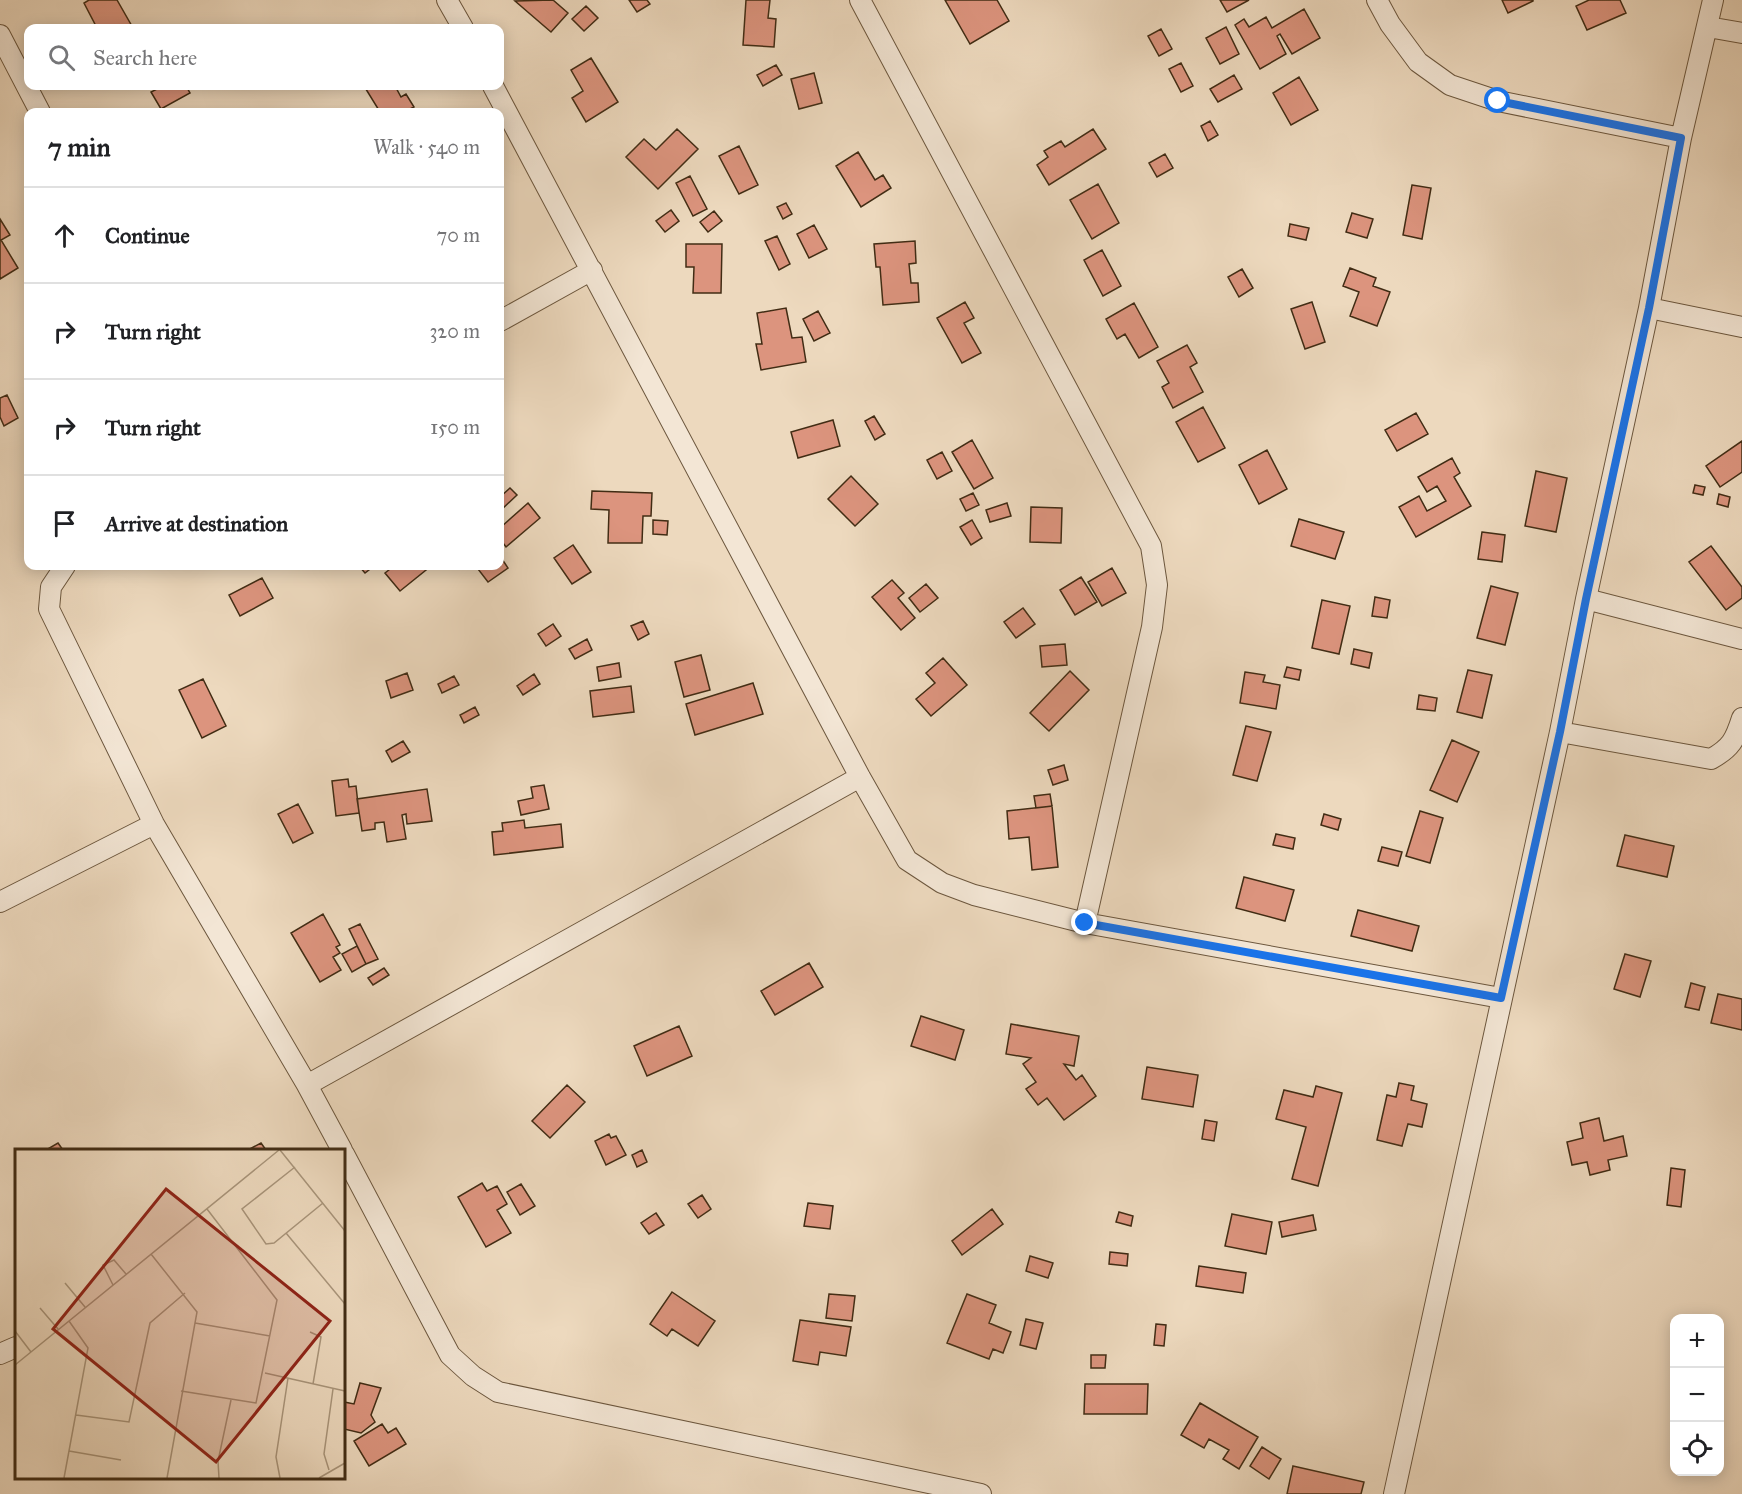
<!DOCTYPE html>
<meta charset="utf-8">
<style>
body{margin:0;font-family:"IM FELL Great Primer",serif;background:#f2f2f2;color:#202124}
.controls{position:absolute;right:18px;bottom:18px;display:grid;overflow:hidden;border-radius:12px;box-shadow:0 3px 15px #0003}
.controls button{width:54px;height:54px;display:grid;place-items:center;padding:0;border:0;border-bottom:2px solid #e0e0e0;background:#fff;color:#202124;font:30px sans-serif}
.stop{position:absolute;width:18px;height:18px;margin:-14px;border:4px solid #1a73e8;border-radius:50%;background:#fff}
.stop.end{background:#1a73e8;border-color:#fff;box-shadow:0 2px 6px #0008}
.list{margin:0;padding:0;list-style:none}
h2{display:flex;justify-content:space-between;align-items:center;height:78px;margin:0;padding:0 24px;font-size:26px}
h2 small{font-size:20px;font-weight:400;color:#757577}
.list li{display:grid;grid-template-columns:39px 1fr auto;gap:18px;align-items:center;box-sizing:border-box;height:96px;padding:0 24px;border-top:2px solid #e0e0e0}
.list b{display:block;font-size:22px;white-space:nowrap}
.list em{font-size:20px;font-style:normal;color:#757577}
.icon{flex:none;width:33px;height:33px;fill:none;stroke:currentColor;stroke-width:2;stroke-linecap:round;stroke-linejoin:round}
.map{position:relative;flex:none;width:1742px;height:1494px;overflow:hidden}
.search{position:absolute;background:#fff;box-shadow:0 3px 15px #0003;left:24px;top:24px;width:480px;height:66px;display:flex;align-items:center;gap:15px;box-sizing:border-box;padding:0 21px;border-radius:12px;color:#757577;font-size:22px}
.panel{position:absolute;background:#fff;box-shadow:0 3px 15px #0003;left:24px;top:108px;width:480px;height:462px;border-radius:12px}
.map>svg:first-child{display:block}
.building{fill:#dc947e;stroke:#412c14;stroke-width:1.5}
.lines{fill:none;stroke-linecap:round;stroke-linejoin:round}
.street-casing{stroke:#6c573e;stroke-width:22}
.street{stroke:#f3e6d5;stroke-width:20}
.route{stroke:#1a73e8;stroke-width:8}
.inset-road{fill:none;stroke:#a8947a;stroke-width:1.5}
.view{fill:#8f2418;fill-opacity:0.15;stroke:#8f2418;stroke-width:3}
.inset-edge{fill:none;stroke:#412c14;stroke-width:3}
</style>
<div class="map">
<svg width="1742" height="1494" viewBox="0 0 1742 1494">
<rect width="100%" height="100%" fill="#edd9be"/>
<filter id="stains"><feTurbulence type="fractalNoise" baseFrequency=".00333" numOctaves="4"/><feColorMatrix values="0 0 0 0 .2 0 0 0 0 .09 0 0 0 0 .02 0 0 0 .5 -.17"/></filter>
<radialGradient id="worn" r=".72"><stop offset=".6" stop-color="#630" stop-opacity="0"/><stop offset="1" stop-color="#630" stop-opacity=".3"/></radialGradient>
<path class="building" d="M89 0H117L133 28H97L84 3Z
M553 0 568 13 551 32 515 1Z
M629 0H647L650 4 637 12Z
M746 0H770L768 18 776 19 774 47 743 45Z
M945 0H997L1009 21 970 44Z
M1220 0H1249L1227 12Z
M1502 0H1533V1L1508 13Z
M1589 0H1620L1626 13 1587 30 1576 6Z
M586 6 598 18 584 31 572 19Z
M1304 9 1320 38 1292 54 1280 34 1277 36 1286 54 1260 69 1235 25 1244 19 1249 27 1266 17 1272 28Z
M1226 27 1239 54 1220 64 1206 38Z
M1161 29 1172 49 1159 56 1148 36Z
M591 58 618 102 586 122 572 98 583 91 571 70Z
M1181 63 1193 86 1181 92 1169 69Z
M776 65 782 75 763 86 757 75Z
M814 73 822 103 799 109 791 79Z
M1234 75 1242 89 1218 102 1210 89Z
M1299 77 1318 110 1291 125 1273 93Z
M163 86H186L190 93 161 109 151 92Z
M364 86H395L401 97 406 94 414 107 408 110 410 112H380Z
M1210 121 1218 135 1208 141 1201 126Z
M677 129 698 149 658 189 626 157 644 139 656 150Z
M1093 129 1106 149 1049 185 1037 165 1048 157 1044 151 1061 141 1065 147Z
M739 146 758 185 739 194 719 156Z
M858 152 875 180 883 175 891 188 861 207 836 166Z
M1165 154 1173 168 1157 177 1149 163Z
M690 176 707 209 693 216 676 183Z
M1098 184 1119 223 1092 239 1070 200Z
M1412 185 1431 188 1422 239 1403 235Z
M786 203 792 214 783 219 777 207Z
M671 210 679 221 665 232 656 221Z
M714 211 722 221 708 232 700 222Z
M1352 213 1373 219 1367 238 1346 232Z
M0 219 10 235 1 240 18 268 0 279Z
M1290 224 1309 228 1306 240 1288 236Z
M814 225 827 249 809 258 797 234Z
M777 236 790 264 779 270 765 241Z
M915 241 916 263 909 264 911 283H918L919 302 883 305 880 267H876L874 244Z
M686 244H722L721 293H693L694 267H686Z
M1102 250 1121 286 1103 296 1084 260Z
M1350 268 1376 278 1373 286 1390 292 1377 326 1350 316 1359 292 1343 286Z
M1242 269 1253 288 1239 297 1228 277Z
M965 302 974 318 964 323 981 353 962 363 937 318Z
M1312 302 1325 342 1305 349 1291 309Z
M1134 303 1158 347 1139 358 1125 334 1117 339 1106 319Z
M786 308 792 338 802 337 806 362 761 370 756 344H762L757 313Z
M818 311 830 333 814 341 803 319Z
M1187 345 1197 363 1190 367 1203 392 1173 408 1162 387 1169 383 1157 361Z
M7 395 18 418 4 426 0 417V398Z
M1203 407 1225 448 1198 462 1176 422Z
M1416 413 1428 434 1397 451 1385 430Z
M874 416 885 434 875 440 865 421Z
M833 420 840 446 798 458 791 432Z
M972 440 993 478 974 489 952 452Z
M1742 441V472L1720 487 1706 466Z
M1267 450 1287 489 1259 504 1239 465Z
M942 452 952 471 937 479 927 460Z
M1452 458 1460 473 1454 477 1471 506 1416 537 1399 507 1419 496 1427 511 1446 501 1437 486 1427 492 1418 477Z
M1536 471 1567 478 1556 532 1525 526Z
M851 476 878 504 855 526 828 499Z
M1695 485 1705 487 1703 495 1693 493Z
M510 488 517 495 500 511V497Z
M592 491 652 493 651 516H643L642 543H608L609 510 591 509Z
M973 493 979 505 966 511 960 499Z
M1719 494 1730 497 1728 507 1717 504Z
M528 503 540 518 506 547 500 539V528Z
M1007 503 1011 516 990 522 986 510Z
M1031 507 1062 508 1061 543 1030 542Z
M1299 519 1344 532 1335 559 1291 546Z
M653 520 668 521 667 535 653 534Z
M972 520 982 538 971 545 960 527Z
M1482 532 1505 535 1502 562 1478 559Z
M573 545 591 572 572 584 554 558Z
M1711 546 1742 587V598L1726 610 1689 562Z
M500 556 508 568 488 582 478 569 483 566H500Z
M359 566H374L365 573Z
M394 566H431L400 591 385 573Z
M1112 568 1126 593 1102 606 1088 582Z
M1081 577 1097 602 1075 615 1060 590Z
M262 578 273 598 240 616 229 595Z
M892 580 904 593 898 598 915 618 901 630 872 597Z
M926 584 938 598 920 612 909 598Z
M1491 586 1518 593 1505 645 1477 638Z
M1375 597 1390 600 1387 618 1372 616Z
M1322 600 1350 606 1339 654 1312 648Z
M1023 608 1035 624 1016 638 1004 622Z
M643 621 649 634 638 640 631 626Z
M553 624 561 636 546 646 538 634Z
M587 639 592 650 575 659 569 649Z
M1065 644 1067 665 1042 667 1040 646Z
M1354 649 1372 653 1369 668 1351 664Z
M701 655 710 690 684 697 675 662Z
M943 658 967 685 931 716 916 699 935 683 926 673Z
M619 663 621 677 599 681 597 667Z
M1287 667 1301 670 1299 680 1284 677Z
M1468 670 1492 675 1482 718 1457 712Z
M1070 671 1089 690 1049 731 1030 713Z
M1245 672 1265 675 1263 682 1280 685 1276 709 1240 703Z
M407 673 413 690 391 698 386 681Z
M534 674 540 684 523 695 517 686Z
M454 676 459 685 442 693 438 684Z
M203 679 226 726 202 738 179 690Z
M753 683 763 714 695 735 686 704Z
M631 686 634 712 593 717 590 691Z
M1419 695 1437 698 1435 711 1417 709Z
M475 707 479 715 464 723 460 715Z
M1246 726 1271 732 1257 781 1233 775Z
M1452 740 1479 752 1457 802 1430 790Z
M403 741 410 752 392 762 386 751Z
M1064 765 1068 780 1053 785 1048 770Z
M348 779 349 787 356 786 359 813 336 816 332 781Z
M544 785 549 809 521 815 518 801 533 798 531 787Z
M427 789 432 821 407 824 406 814 402 815 406 839 387 842 384 822 375 823V829L362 831 357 799Z
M1050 794 1052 806 1036 808 1034 796Z
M298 804 313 833 293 843 278 814Z
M1052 806 1058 867 1032 870 1029 837 1009 839 1007 811Z
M1420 811 1443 818 1430 863 1406 856Z
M1324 814 1341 819 1338 830 1321 825Z
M524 820 525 828 561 824 563 847 494 855 492 832 503 831 502 823Z
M1276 834 1295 838 1293 849 1273 845Z
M1625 835 1674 846 1667 877 1617 866Z
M1382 847 1402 852 1398 866 1378 861Z
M1244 877 1294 890 1285 921 1236 908Z
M1358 910 1419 926 1412 951 1351 936Z
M323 914 340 945 336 947 340 953 333 957 341 970 320 982 291 933Z
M360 924 378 959 366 964 349 929Z
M357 946 366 964 352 972 342 954Z
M1625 954 1651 961 1640 997 1614 989Z
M809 963 823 987 775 1015 761 991Z
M384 968 389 975 373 985 368 978Z
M1691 983 1705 987 1699 1010 1685 1007Z
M1718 994 1742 999V1030L1711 1023Z
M921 1016 964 1030 955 1060 911 1046Z
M1011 1024 1079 1036 1074 1066 1064 1064 1076 1080 1082 1075 1096 1096 1064 1120 1047 1098 1038 1105 1026 1089 1036 1082 1023 1064 1031 1058 1006 1054Z
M679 1026 692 1056 647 1076 634 1046Z
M1147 1067 1198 1075 1193 1107 1142 1099Z
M1399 1083 1414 1086 1411 1100 1427 1104 1422 1127 1408 1124 1402 1146 1377 1140 1387 1095 1396 1097Z
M567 1085 585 1102 550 1138 532 1121Z
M1316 1086 1342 1093 1318 1186 1292 1179 1306 1127 1276 1119 1284 1090 1313 1097Z
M1599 1118 1604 1141 1623 1136 1627 1156 1608 1160 1610 1170 1590 1175 1587 1162 1572 1165 1567 1142 1583 1138 1580 1123Z
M1205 1120 1217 1122 1214 1141 1202 1139Z
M609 1134 611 1138 616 1136 626 1155 606 1165 595 1141Z
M58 1143 63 1150H46Z
M261 1143 266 1150H248Z
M642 1150 647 1162 637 1167 632 1155Z
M1671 1168 1685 1170 1681 1207 1667 1205Z
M482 1183 487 1191 497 1186 507 1204 497 1210 511 1233 486 1247 458 1197Z
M521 1184 535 1206 520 1215 507 1192Z
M702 1195 711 1209 698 1218 688 1204Z
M808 1203 833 1206 830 1229 804 1226Z
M992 1209 1003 1224 962 1255 952 1241Z
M1119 1212 1133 1216 1131 1226 1116 1222Z
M656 1213 664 1225 649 1234 641 1223Z
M1232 1214 1272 1222 1266 1254 1225 1246Z
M1313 1215 1316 1230 1282 1237 1279 1222Z
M1110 1252 1128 1254 1127 1266 1109 1264Z
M1030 1256 1053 1263 1048 1278 1026 1271Z
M1199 1266 1246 1273 1243 1293 1196 1286Z
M672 1292 715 1321 698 1346 672 1329 667 1336 650 1324Z
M829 1294 855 1296 852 1321 826 1318Z
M967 1294 996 1305 989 1323 1011 1332 1003 1353 993 1349 989 1359 947 1343Z
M1026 1319 1043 1323 1036 1349 1020 1345Z
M800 1320 851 1327 846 1356 820 1352 818 1365 793 1361Z
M1156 1324 1166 1325 1164 1346 1154 1345Z
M1091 1355H1106L1105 1368H1091Z
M360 1383 381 1388 371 1415 375 1422 361 1433 344 1429V1402L354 1404Z
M1085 1384H1148L1147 1414H1084Z
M1200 1403 1258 1437 1239 1469 1223 1459 1229 1450 1209 1439 1204 1448 1181 1435Z
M382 1424 388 1433 396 1428 406 1444 369 1466 354 1441Z
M1262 1447 1281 1459 1269 1479 1250 1466Z
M1293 1466 1364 1482 1361 1494H1287Z"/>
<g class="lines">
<defs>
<path id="street" d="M447 0 463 28
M860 0 1151 546 1157 585 1152 627 1085 923
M1377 0 1390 24 1418 62 1450 85 1498 101 1681 138
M1708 27 1742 33
M0 35 40 112
M493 86 860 777 907 860 942 883 974 895 1085 923 1501 998
M1649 308 1742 327
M500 321 592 270
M65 566 51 587 49 609 154 824 307 1085 342 1150
M1586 599 1742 639
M1560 732 1711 759C1731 748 1735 740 1742 718
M0 902 154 824
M307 1085 860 777
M344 1154 450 1355 473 1376 498 1392 981 1494
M0 1354 16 1347
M1394 1494 1560 732 1586 599 1649 308 1681 138 1713 0"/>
</defs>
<use href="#street" class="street-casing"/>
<use href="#street" class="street"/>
</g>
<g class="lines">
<path class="route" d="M1085 923 1501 998 1560 732 1586 599 1649 308 1681 138 1498 101"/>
</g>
<g transform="translate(15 1149)">
<rect width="330" height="330" fill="#edd9be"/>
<path class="inset-road" d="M265 1 330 82M280 18 227 60 251 95 259 94 308 54M271 84 330 155M136 105 182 163 152 329M50 134 70 158M98 136 88 116 99 111 111 125M25 159 43 180M180 174 255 187M0 182 16 203M295 183 306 188 298 235M0 216 264 1M250 224 330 242M166 242 241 254 262 151 192 60M61 266 114 273 135 174 170 144M54 302 106 311M314 321 309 305 318 240M49 329 73 199 54 172M204 329 203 312 216 251M265 329 261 308 273 229M304 329 330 314"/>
<path class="view" d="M151 40 315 172 201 313 38 180Z"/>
<rect width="330" height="330" class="inset-edge"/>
</g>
<rect width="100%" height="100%" filter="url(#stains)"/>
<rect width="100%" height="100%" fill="url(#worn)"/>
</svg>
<div class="controls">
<button>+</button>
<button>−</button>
<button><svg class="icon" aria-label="locate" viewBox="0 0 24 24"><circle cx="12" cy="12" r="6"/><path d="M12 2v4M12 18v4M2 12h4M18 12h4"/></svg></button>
</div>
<div class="stop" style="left:1498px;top:101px"></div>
<div class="stop end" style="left:1085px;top:923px"></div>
<div class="search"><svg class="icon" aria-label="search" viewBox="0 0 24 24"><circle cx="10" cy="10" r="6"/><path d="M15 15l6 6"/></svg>Search here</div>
<section class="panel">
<h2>7 min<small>Walk · 540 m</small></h2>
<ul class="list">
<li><svg class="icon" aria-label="ahead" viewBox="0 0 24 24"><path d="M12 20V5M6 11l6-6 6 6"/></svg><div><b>Continue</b></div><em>70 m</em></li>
<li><svg class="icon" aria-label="right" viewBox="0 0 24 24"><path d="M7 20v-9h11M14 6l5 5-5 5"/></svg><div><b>Turn right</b></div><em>320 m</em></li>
<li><svg class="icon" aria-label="right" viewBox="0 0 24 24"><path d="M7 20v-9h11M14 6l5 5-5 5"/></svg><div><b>Turn right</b></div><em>150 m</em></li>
<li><svg class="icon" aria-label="arrive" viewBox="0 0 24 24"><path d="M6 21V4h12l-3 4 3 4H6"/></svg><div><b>Arrive at destination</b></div></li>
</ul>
</section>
</div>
